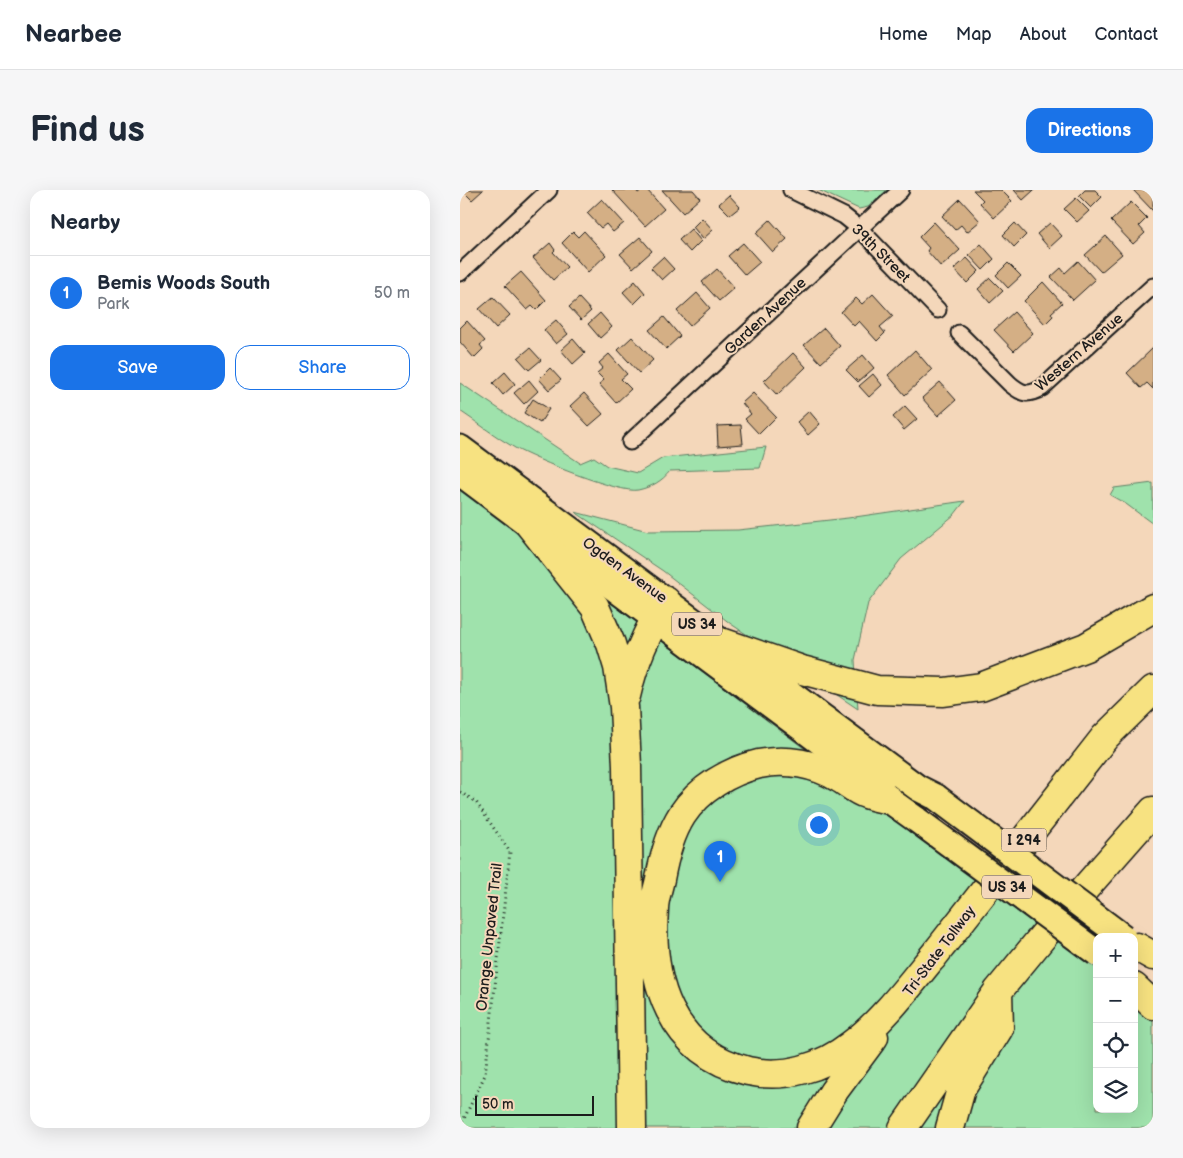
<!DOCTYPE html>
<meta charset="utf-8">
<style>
body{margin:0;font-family:"Balsamiq Sans",sans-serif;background:#f6f6f7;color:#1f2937}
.controls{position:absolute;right:15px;bottom:15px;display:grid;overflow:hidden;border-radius:10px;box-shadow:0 5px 20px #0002}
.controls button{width:45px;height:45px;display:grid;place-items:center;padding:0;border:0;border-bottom:1px solid #e0e1e3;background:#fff;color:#1f2937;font:25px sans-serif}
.scale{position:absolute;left:15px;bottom:12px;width:119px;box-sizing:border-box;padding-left:5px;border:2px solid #1c1c1c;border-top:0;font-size:14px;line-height:18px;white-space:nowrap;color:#1c1c1c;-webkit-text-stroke:4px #f4d7ba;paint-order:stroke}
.you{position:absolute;left:358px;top:634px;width:18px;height:18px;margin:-12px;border:4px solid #fff;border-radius:50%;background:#1a73e8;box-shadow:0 0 0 8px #1a73e833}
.badge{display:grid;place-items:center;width:32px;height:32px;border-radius:50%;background:#1a73e8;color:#fff;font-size:16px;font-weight:700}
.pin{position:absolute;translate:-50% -41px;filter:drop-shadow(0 1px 2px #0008)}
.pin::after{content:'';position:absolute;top:26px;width:18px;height:15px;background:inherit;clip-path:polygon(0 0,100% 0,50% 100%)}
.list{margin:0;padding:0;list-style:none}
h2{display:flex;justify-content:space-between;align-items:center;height:65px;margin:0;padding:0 20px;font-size:21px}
h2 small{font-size:16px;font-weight:400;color:#747a83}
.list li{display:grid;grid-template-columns:32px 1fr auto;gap:15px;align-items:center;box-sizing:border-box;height:75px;padding:0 20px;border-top:1px solid #e0e1e3}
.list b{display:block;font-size:19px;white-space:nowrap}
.list p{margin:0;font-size:16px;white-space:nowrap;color:#747a83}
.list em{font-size:16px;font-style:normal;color:#747a83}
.actions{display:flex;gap:10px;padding:15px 20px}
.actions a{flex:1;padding:11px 0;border:1px solid #1a73e8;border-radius:15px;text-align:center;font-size:18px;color:#1a73e8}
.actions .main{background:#1a73e8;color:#fff}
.icon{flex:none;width:28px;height:28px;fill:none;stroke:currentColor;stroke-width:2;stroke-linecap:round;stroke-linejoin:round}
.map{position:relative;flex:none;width:693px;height:938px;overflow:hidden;border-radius:15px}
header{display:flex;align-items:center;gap:30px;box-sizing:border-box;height:70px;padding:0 25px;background:#fff;border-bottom:1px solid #e0e1e3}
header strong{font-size:24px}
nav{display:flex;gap:28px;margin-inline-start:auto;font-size:18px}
.intro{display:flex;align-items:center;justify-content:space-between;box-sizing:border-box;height:120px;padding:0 30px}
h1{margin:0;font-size:35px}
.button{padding:12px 22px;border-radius:15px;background:#1a73e8;color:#fff;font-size:18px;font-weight:700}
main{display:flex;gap:30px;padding:0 30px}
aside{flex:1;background:#fff;border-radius:15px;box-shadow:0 5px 20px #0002}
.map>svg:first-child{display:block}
.green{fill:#9fe2ac;stroke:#5e7f64}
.building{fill:#d4af85;stroke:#1c1c1c}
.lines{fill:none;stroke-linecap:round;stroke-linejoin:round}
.minor-casing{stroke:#1c1c1c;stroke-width:19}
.primary-casing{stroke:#1c1c1c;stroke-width:29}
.motorway-casing{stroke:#1c1c1c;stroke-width:31}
.path{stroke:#1c1c1c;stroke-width:3;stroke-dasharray:1 4;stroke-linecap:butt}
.minor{stroke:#f4d7ba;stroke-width:15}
.primary{stroke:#f7e281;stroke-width:25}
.motorway{stroke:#f7e281;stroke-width:28}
.primary-bridge-casing{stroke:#1c1c1c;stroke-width:29;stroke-linecap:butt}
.primary-bridge{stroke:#f7e281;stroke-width:25}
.labels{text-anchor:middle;stroke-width:4;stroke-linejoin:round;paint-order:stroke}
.shield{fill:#f4d7ba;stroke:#5d544b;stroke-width:1}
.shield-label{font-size:14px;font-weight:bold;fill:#1c1c1c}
.street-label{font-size:15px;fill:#1c1c1c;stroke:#f4d7ba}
</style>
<header>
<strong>Nearbee</strong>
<nav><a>Home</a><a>Map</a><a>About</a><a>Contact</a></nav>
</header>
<div class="intro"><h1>Find us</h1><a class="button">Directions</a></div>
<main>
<aside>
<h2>Nearby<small></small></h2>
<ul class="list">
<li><span class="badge">1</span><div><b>Bemis Woods South</b><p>Park</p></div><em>50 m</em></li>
</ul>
<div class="actions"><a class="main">Save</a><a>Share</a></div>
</aside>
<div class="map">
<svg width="693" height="938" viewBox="0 0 693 938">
<rect width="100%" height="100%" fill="#f4d7ba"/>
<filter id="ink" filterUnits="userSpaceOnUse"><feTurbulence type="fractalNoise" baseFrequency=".02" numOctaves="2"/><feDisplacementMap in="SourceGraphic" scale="10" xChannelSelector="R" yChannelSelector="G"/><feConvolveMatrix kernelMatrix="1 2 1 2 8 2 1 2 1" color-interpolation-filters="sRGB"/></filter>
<g filter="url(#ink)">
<path class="green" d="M358 0H427L408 17 399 19Z
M0 193 120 273 134 267 147 276 178 283 203 268 306 257 300 278 210 281C202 291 192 297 178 300 160 304 74 269 55 258 36 247 18 233 0 221Z
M693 293V334L666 314 650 305 654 298Z
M0 299 637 779V919H674V808L693 822V938H0Z
M505 311 494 325 441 369 408 413 395 470 398 519 271 434 203 381 115 322 188 341 278 340 388 328Z"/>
<path class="building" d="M2 0H23L12 10Z
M152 0H176L178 3 182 0H187L204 19 185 36Z
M202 0H233L240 8 223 23Z
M513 0H541L552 11 534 28 520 13 523 10Z
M554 0H574L563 10Z
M625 0H635L642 7 631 18 619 6Z
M673 0H693V21Z
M269 5 280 17 270 25 259 14Z
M616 8 629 21 617 32 604 19Z
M142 9 164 33 153 42 146 34 141 38 127 23Z
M500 9 520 31 507 42 501 35 495 40 482 26Z
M671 12 687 28 679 36 685 43 673 54 651 31Z
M242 28 253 40 243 49 233 37Z
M310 30 327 49 313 62 296 43Z
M474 32 500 60 481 77 467 61 469 58 459 47Z
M555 33 566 45 554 57 543 45Z
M590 33 602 46 589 58 577 44Z
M231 39 241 51 230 62 219 50Z
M124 41 146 65 128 82 102 53 113 42 118 47Z
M646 46 662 64 641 82 625 65Z
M180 47 192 61 173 78 160 64Z
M90 53 95 60 93 62 107 77 93 90 73 68Z
M283 53 300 72 285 85 268 66Z
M521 54 534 69 523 80 509 65Z
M203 67 214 79 202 90 191 78Z
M507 68 519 81 507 93 494 79Z
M618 71 635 90 613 110 591 87 601 78 605 83Z
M548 73 561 86 548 98 536 85Z
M257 79 274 98 259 111 242 92Z
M61 82 86 110 76 120 72 116 67 120 45 96Z
M530 88 543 101 530 113 518 99Z
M175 91 185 103 174 114 163 102Z
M583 92 602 113 591 123 593 126 585 134 564 111Z
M237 103 250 118 230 136 217 121Z
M413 104 433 126 420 137 425 143 417 151 399 131 394 136 381 122 396 108 402 114Z
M33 107 50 125 36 138 19 119Z
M119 108 131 121 121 130 109 117Z
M554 122 573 143 554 161 534 140Z
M140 123 152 137 140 148 128 134Z
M204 127 220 146 206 159 189 140Z
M96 130 108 144 96 154 84 140Z
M7 131 25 151 20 155 23 159 14 168 0 152V138Z
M364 138 380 156 361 173 344 155Z
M172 147 193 170 179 183 158 160Z
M113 149 125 163 113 174 101 160Z
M70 158 81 170 69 180 58 168Z
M693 158V199L687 193 681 198 667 183Z
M455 160 472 180 445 205 428 185Z
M333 163 346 177 317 205 304 191Z
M149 164 167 184 161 189 171 199 156 213 139 194 144 190 137 183 143 178 139 173Z
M403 165 414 178 398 192 386 180Z
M90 178 101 190 89 200 79 189Z
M45 182 55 194 43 205 33 193Z
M413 184 422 195 409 207 399 196Z
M69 190 78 201 64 214 54 203Z
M480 192 496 210 478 226 462 208Z
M124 203 143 224 129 236 110 216Z
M293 203 316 227 299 244 285 229 291 224 282 213Z
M73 209 89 219 80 233 64 223Z
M445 216 457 229 444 240 433 227Z
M349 221 360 234 348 245 337 232Z
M281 235 283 254 258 256 257 236Z"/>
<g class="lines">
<defs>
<path id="minor" d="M331 0 384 26 399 38 478 120
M0 83 89 0
M499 143 550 194C562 204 568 206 582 198L693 96
M170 252 441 0"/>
<path id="primary" d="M0 258 458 598 476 607
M0 283 414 592 429 610 457 630"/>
<path id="motorway" d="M69 334 135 417 151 454 158 477 164 517 167 576 172 938
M264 453 342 480 417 500 484 502 521 497 626 457 693 418
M166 506C174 470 187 441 206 411
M429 610C422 608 413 607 406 604 396 601 388 593 379 588 356 574 326 568 299 574 269 581 239 599 222 625 210 644 204 667 200 689 198 699 194 709 194 719 189 791 210 862 288 881 324 889 362 878 391 855 426 829 456 786 484 753
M677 757 693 766
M472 768 645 547 693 500
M674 797 693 815
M351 938 374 901 414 847
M443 938 538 801 584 745 693 621
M490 938 501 899 539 838 538 801"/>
</defs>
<use href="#minor" class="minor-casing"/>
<use href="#primary" class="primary-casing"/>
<use href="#motorway" class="motorway-casing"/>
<path class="path" d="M0 602 16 612 50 662 25 885 0 937"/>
<use href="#minor" class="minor"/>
<use href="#primary" class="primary"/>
<use href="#motorway" class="motorway"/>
<defs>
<path id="primary-bridge" d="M476 607 663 747
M457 630 637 763"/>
</defs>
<use href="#primary-bridge" class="primary-bridge-casing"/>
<use href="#primary-bridge" class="primary-bridge"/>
</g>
</g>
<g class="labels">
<g class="shield">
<rect x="212" y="422.5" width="50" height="23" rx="4"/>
<rect x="541.5" y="638.5" width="45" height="23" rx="4"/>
<rect x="522" y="685.5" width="50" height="23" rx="4"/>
</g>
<g class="shield-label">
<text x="237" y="439">US 34</text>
<text x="564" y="655">I 294</text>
<text x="547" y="702">US 34</text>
</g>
<g class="street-label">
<text transform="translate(421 63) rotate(45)" y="5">39th Street</text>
<text transform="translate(305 126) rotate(-43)" y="5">Garden Avenue</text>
<text transform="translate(619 162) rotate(-41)" y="5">Western Avenue</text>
<text transform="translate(165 380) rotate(36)" y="5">Ogden Avenue</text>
<text transform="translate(29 747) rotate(-84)" y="5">Orange Unpaved Trail</text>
<text transform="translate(479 761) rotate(-53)" y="5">Tri-State Tollway</text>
</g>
</g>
</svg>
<div class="controls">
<button>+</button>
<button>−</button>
<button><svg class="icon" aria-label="locate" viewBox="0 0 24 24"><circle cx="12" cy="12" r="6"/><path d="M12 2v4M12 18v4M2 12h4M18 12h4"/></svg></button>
<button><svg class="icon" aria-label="layers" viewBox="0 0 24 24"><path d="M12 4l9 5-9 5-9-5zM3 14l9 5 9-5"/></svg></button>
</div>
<div class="scale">50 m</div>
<div class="you"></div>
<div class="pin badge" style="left:260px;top:692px">1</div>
</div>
</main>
